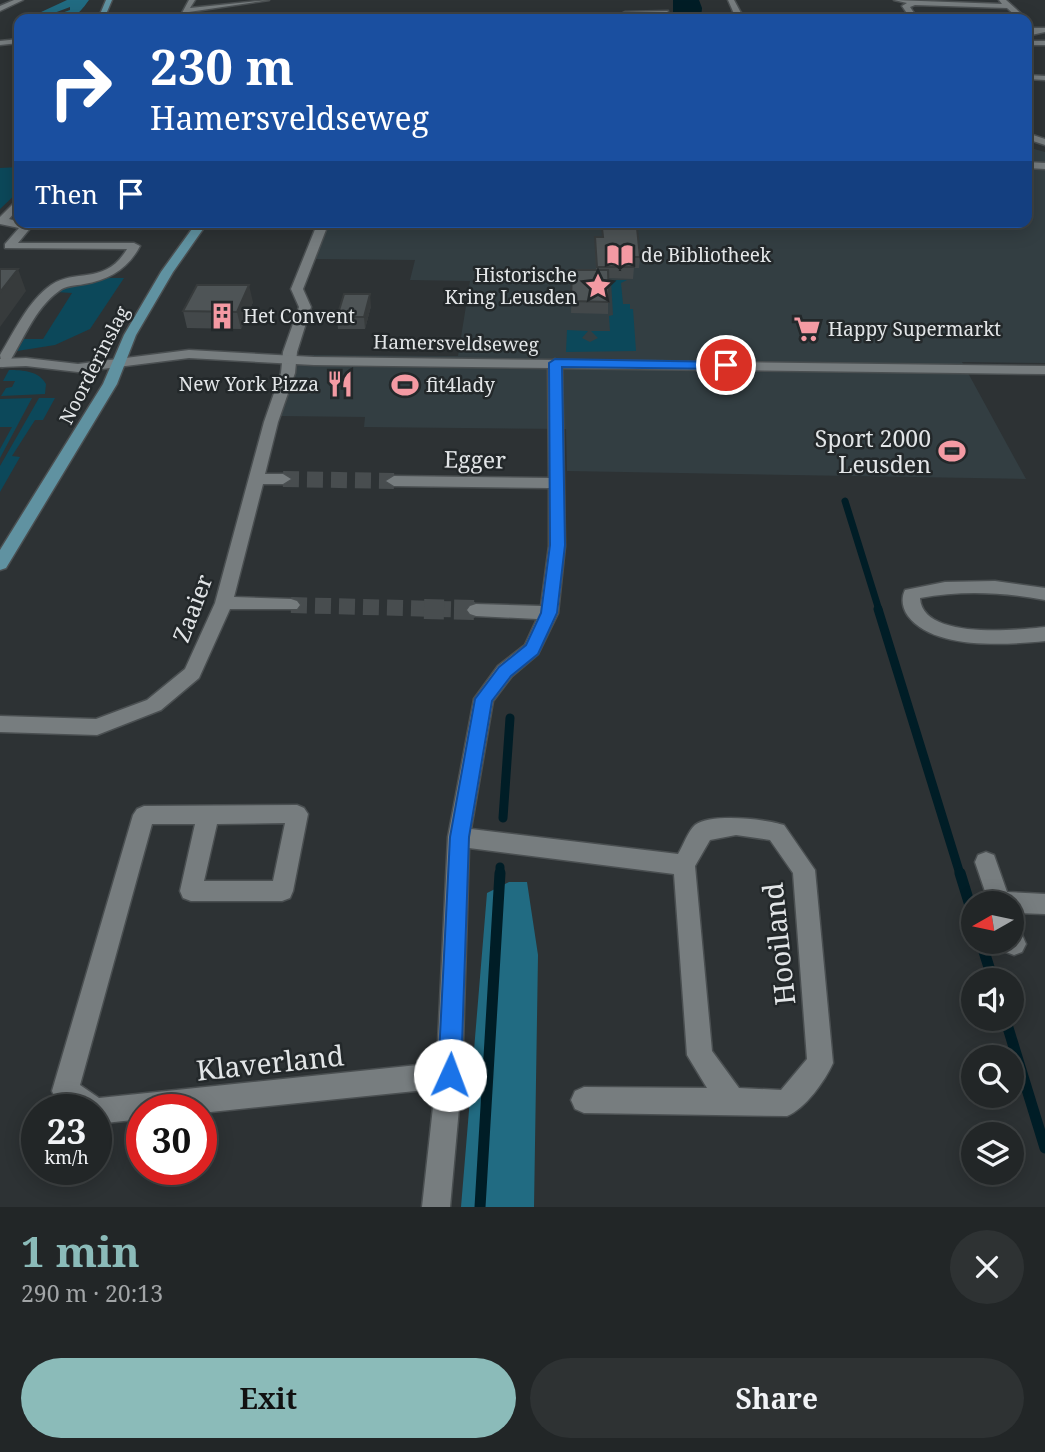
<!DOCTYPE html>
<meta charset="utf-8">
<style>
:root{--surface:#222627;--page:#2e3233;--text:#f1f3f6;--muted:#a2a5a7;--line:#3f4344;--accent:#8bbbb9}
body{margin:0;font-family:"Noto Serif",serif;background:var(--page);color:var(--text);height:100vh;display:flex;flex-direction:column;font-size:26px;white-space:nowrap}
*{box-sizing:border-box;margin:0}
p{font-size:23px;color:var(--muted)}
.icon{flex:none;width:38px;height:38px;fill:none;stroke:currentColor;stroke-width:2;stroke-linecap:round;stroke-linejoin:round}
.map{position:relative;height:1207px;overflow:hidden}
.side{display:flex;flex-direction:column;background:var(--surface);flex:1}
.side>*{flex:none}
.guide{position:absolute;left:14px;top:14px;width:1018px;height:214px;border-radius:14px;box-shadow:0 4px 18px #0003,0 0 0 2px var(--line);background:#1a4fa0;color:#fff;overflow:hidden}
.needle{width:46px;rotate:261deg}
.fabs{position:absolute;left:961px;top:891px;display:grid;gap:14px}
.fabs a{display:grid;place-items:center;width:63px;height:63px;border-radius:50%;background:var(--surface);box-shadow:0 4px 18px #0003,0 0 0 2px var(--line);font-size:35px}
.speed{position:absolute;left:21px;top:1094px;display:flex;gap:14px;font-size:35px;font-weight:700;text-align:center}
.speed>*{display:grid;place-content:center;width:91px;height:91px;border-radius:50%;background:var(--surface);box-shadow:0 4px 18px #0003,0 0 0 2px var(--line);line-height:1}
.speed small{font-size:18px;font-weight:400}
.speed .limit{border:10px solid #d22;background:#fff;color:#111}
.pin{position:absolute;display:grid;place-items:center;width:60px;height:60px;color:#fff;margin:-30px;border:4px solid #fff;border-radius:50%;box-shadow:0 2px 7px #0007}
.me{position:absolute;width:77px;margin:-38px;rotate:2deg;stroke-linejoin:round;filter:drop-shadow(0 0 5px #0008)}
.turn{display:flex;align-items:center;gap:24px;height:147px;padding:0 21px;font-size:32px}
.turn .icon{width:91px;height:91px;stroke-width:2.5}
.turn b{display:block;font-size:49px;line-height:60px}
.then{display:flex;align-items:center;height:66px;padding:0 21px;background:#0003;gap:14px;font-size:26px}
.round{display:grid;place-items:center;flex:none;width:74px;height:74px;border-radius:37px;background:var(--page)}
.headline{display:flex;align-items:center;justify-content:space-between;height:119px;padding:0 21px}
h1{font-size:42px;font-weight:700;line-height:52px;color:var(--accent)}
.action{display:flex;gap:14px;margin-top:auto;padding:14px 21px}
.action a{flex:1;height:80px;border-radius:42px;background:var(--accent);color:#111;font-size:28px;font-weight:700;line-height:80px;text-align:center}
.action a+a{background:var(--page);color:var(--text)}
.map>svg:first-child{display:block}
.built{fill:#333e42}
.green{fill:#0c485a}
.forest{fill:#216b82}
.water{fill:#001d26}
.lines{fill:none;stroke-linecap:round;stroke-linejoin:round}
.stream-far2{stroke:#001d26;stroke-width:7}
.stream-far1{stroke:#001d26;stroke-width:9}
.stream{stroke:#001d26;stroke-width:11}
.minor-tunnel-far1{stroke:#484d4f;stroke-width:16;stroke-dasharray:16 8;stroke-linecap:butt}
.minor-tunnel{stroke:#484d4f;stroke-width:20;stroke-dasharray:20 10;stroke-linecap:butt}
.minor-casing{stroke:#4a4f51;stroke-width:3}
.tertiary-casing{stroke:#4a4f51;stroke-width:3}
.secondary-casing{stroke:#4a4f51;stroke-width:3}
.minor{fill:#777d7f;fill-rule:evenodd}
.tertiary{fill:#777d7f;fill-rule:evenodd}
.secondary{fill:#6092a1;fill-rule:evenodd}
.wall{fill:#43484a}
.shaded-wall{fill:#373b3c}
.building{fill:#4e5456;stroke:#373b3c;stroke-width:2}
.route{fill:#1a73e8;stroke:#114b97;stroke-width:2}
.labels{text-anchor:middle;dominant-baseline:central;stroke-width:5;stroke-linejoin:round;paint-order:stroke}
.far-poi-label{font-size:19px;fill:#e2e5e7;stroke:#23282a;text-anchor:start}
.far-street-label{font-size:19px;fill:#e2e5e7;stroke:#23282a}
.poi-label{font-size:23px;fill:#e2e5e7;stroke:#23282a;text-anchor:end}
.street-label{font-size:23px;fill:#e2e5e7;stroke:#23282a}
.near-street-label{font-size:28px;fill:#e2e5e7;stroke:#23282a}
</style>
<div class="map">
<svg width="1045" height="1207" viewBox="0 0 1045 1207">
<rect width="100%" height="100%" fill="#2d3234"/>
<path class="built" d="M1027 147 1045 152V363L962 362 1026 479 567 471 566 429 364 427 365 417 279 416 299 355 458 356 470 281 410 280 415 260 313 259 329 222H1027Z"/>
<path class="green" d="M19 167V191L0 209V168Z
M106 278H124L90 329 55 345 17 351 24 339H43L72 293 56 292C72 283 90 286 106 278Z
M611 280H627L621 283 623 304H630V309H633L636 351 566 352 567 330 588 331 582 338 590 342 598 338 591 331H610L609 316 613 315Z
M9 370C23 370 39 371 46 384L45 394 1 396 6 388 12 387 15 381H3Z
M32 398 0 458V449L12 427H0V399Z
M39 398H55L43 420H35L12 456 20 457 0 492V466Z"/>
<path class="forest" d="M67 0H89C74 21 70 19 45 19L70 10V7L38 19H26Z
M509 882H527L538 955 534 1207H461L487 893Z"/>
<path class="water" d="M673 0H699L702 8 701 19H673Z"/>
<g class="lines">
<path class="stream-far2" d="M845 501 879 610"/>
<path class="stream-far1" d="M878 609 960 874
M503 818 510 718
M500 874V867"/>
<path class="stream" d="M960 873 973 915
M981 942 993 980
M1005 1018 1045 1148
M480 1207 500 873"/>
<path class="minor-tunnel-far1" d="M283 479 394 481
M291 605 476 610"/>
<path class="minor-tunnel" d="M424 609 476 610"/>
<g class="minor-casing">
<path id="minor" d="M14 0H23L0 11V6Z
M189 0H195L190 8 269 0 182 13Z
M728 0H734L741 13 760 19 735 16Z
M894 0 1002 4 999 0H1006L1027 19H1019L1007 8 915 5 910 7 918 19H911L902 6 907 3Z
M668 11 665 15 621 14 625 12Z
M341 14H527L531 16 527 18 327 19Z
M1032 28H1045V32L1027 36V31Z
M1027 41H1045V45H1027Z
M1027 75 1045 76V80L1027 79Z
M1027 162 1045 163V169L1027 168Z
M19 198V207L9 219 32 226 18 243H134L140 246C128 269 109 280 84 284 75 286 66 285 59 291 34 309 23 341 7 366L2 367 0 355C14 332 28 301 51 285 76 268 105 286 127 249L5 248V244L19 228 0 224V217Z
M318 222H329L303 289 311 307 297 352 295 373 278 422 265 474H283L291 479 283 484H263L234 597 291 599 297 601 300 605 297 609H230L199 678 161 710 97 735 0 732V716L96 719 147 700 185 669 215 603 264 422 281 373 283 352 299 307 291 289Z
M555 359 562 363 565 546 558 613 538 654 512 676 493 701 471 829 678 854C683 846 688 831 695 825 711 813 766 819 784 825L815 870 833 1063C825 1081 805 1109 787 1116L584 1113 575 1109 571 1100 575 1091 584 1087 707 1088 687 1055 674 874 469 848 462 1075 450 1207H422L435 1089 201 1113V1110H142V1119L96 1124V1110C77 1110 60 1111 52 1091L133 815 137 809 144 806 297 805 304 808 308 814 293 891 290 898 282 901H191L183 898 180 891 195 824H152L80 1085 99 1098 437 1063 448 837 474 699 498 666 525 645 537 619 476 616 470 614 467 610 470 606 476 604 541 606 549 546V488L394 486 386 481 394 476 549 478 548 363ZM285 823 273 881H204L217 824ZM736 835 770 840 793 873 807 1059 781 1090 739 1088 712 1051 695 866 710 840Z
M995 581 1045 588V600C1003 592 962 590 920 598 922 640 1017 630 1045 627V641C1007 645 933 650 908 616 902 608 901 598 905 590L945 582Z
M986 852 994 855 1007 892 1045 894V914L1012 913V903H989L975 862 978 855Z
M1012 927 1020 930 1026 944 1022 952 1014 955 1006 952 1001 942H1012Z"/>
</g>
<g class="tertiary-casing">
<path id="tertiary" d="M19 39V43L0 45V41Z
M1027 133 1045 139V145L1027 139Z
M189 350 314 357 1045 366V374L314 365 189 358 78 372 26 366 0 367V359L26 358 78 364Z"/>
</g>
<g class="secondary-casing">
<path id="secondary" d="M106 0H112L104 19H98Z
M197 222H208L173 272 136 335 117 384 6 568 0 570V550L103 384 124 335 161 272Z"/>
</g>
<use href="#minor" class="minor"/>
<use href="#tertiary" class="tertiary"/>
<use href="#secondary" class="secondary"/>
</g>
<path class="wall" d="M602 228 640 257 639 268H634L633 279 608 278V314L571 313 572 270H596L595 237H602Z
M253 302 241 329 187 328 183 311Z
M371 306 365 329H338L337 317Z"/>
<path class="shaded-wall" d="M18 269 26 291 0 327V292Z
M249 285 253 302 241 329 237 312Z
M370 294 371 306 365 329 364 317Z"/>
<path class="building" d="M602 228H637L640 257H633L634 267H597L595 237H603Z
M0 269H18L0 292Z
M572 270H608L609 302 571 301Z
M197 285H249L237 312 183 311Z
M344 294H370L364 317H337Z"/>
<path class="route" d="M555 359 726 362 732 365 726 369 562 367 565 545 557 613 538 654 511 676 492 701 469 837 461 1075 458 1083 450 1087 441 1083 438 1075 450 837 475 699 499 667 526 645 541 613 550 545 549 363Z"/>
<defs>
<g id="library-bare" transform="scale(2.1)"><path d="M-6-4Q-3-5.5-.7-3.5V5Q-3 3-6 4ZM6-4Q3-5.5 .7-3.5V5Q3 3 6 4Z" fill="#f49aa3" stroke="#23282a" stroke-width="2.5" paint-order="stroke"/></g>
<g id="sight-bare" transform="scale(2.1)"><path d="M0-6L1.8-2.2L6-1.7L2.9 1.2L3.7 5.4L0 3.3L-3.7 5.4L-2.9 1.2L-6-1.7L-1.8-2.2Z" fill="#f49aa3" stroke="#23282a" stroke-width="2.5" paint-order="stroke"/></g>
<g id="building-bare" transform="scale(2.1)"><path d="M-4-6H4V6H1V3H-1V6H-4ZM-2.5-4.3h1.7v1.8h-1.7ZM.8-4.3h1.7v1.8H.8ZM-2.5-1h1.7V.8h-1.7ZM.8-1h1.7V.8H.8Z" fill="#f49aa3" stroke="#23282a" stroke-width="2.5" paint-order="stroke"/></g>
<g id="supermarket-bare" transform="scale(2.1)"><path d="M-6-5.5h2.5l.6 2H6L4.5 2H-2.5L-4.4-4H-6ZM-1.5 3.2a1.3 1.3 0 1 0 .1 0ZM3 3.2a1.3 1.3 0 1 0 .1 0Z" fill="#f49aa3" stroke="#23282a" stroke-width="2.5" paint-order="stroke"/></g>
<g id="restaurant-bare" transform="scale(2.1)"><path d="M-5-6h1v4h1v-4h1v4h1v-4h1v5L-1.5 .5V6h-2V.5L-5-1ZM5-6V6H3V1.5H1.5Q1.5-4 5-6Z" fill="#f49aa3" stroke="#23282a" stroke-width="2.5" paint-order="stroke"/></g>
<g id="stadium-bare" transform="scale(2.1)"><path d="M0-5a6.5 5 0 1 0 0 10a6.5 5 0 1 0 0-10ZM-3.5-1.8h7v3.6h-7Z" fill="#f49aa3" stroke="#23282a" stroke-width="2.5" paint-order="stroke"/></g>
</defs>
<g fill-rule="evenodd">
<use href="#library-bare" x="620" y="255"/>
<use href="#sight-bare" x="598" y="286"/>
<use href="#building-bare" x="222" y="316"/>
<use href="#supermarket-bare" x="807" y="329"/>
<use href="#restaurant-bare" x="340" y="384"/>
<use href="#stadium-bare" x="405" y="385"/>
<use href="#stadium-bare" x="952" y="451"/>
</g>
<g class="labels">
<g class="far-poi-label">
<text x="641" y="255">de Bibliotheek</text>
<text x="577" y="275" text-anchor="end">Historische<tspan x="577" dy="22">Kring Leusden</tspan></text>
<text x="243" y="316">Het Convent</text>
<text x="828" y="329">Happy Supermarkt</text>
<text x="319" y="384" text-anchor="end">New York Pizza</text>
<text x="426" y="385">fit4lady</text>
</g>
<g class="far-street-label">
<text transform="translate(456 343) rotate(1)">Hamersveldseweg</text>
<text transform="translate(94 365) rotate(-63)">Noorderinslag</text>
</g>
<g class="poi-label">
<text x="931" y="438">Sport 2000<tspan x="931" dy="26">Leusden</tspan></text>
</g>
<g class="street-label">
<text transform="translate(475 459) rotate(1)">Egger</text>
<text transform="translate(192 608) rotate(-69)">Zaaier</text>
</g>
<g class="near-street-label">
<text transform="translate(778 944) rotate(-96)">Hooiland</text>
<text transform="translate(270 1062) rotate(-6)">Klaverland</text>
</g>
</g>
</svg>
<div class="fabs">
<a><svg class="needle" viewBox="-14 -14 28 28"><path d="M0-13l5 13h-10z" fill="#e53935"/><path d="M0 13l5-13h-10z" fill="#a2a5a7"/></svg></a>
<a><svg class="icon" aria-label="sound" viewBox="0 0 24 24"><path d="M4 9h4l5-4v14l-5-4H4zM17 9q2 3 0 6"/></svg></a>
<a><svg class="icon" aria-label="search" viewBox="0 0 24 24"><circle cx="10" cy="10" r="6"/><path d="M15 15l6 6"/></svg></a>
<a><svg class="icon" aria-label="layers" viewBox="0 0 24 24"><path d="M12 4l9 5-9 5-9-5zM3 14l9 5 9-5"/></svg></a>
</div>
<div class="speed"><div>23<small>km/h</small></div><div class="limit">30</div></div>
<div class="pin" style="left:726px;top:365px;background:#d93025"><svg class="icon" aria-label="arrive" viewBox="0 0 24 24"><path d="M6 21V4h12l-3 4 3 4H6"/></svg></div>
<svg class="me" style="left:450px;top:1075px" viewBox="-20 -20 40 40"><circle r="19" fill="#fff"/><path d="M0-13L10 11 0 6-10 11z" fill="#1a73e8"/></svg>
<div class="guide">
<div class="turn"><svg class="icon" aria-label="right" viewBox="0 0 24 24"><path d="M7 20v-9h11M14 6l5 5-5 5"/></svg><div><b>230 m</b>Hamersveldseweg</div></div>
<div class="then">Then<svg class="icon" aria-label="arrive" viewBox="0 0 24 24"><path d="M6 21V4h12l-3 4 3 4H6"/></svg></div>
</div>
</div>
<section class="side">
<div class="headline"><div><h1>1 min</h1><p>290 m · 20:13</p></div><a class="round"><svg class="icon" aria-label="close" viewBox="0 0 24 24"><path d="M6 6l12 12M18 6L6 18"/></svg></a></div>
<div class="action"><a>Exit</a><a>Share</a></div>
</section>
